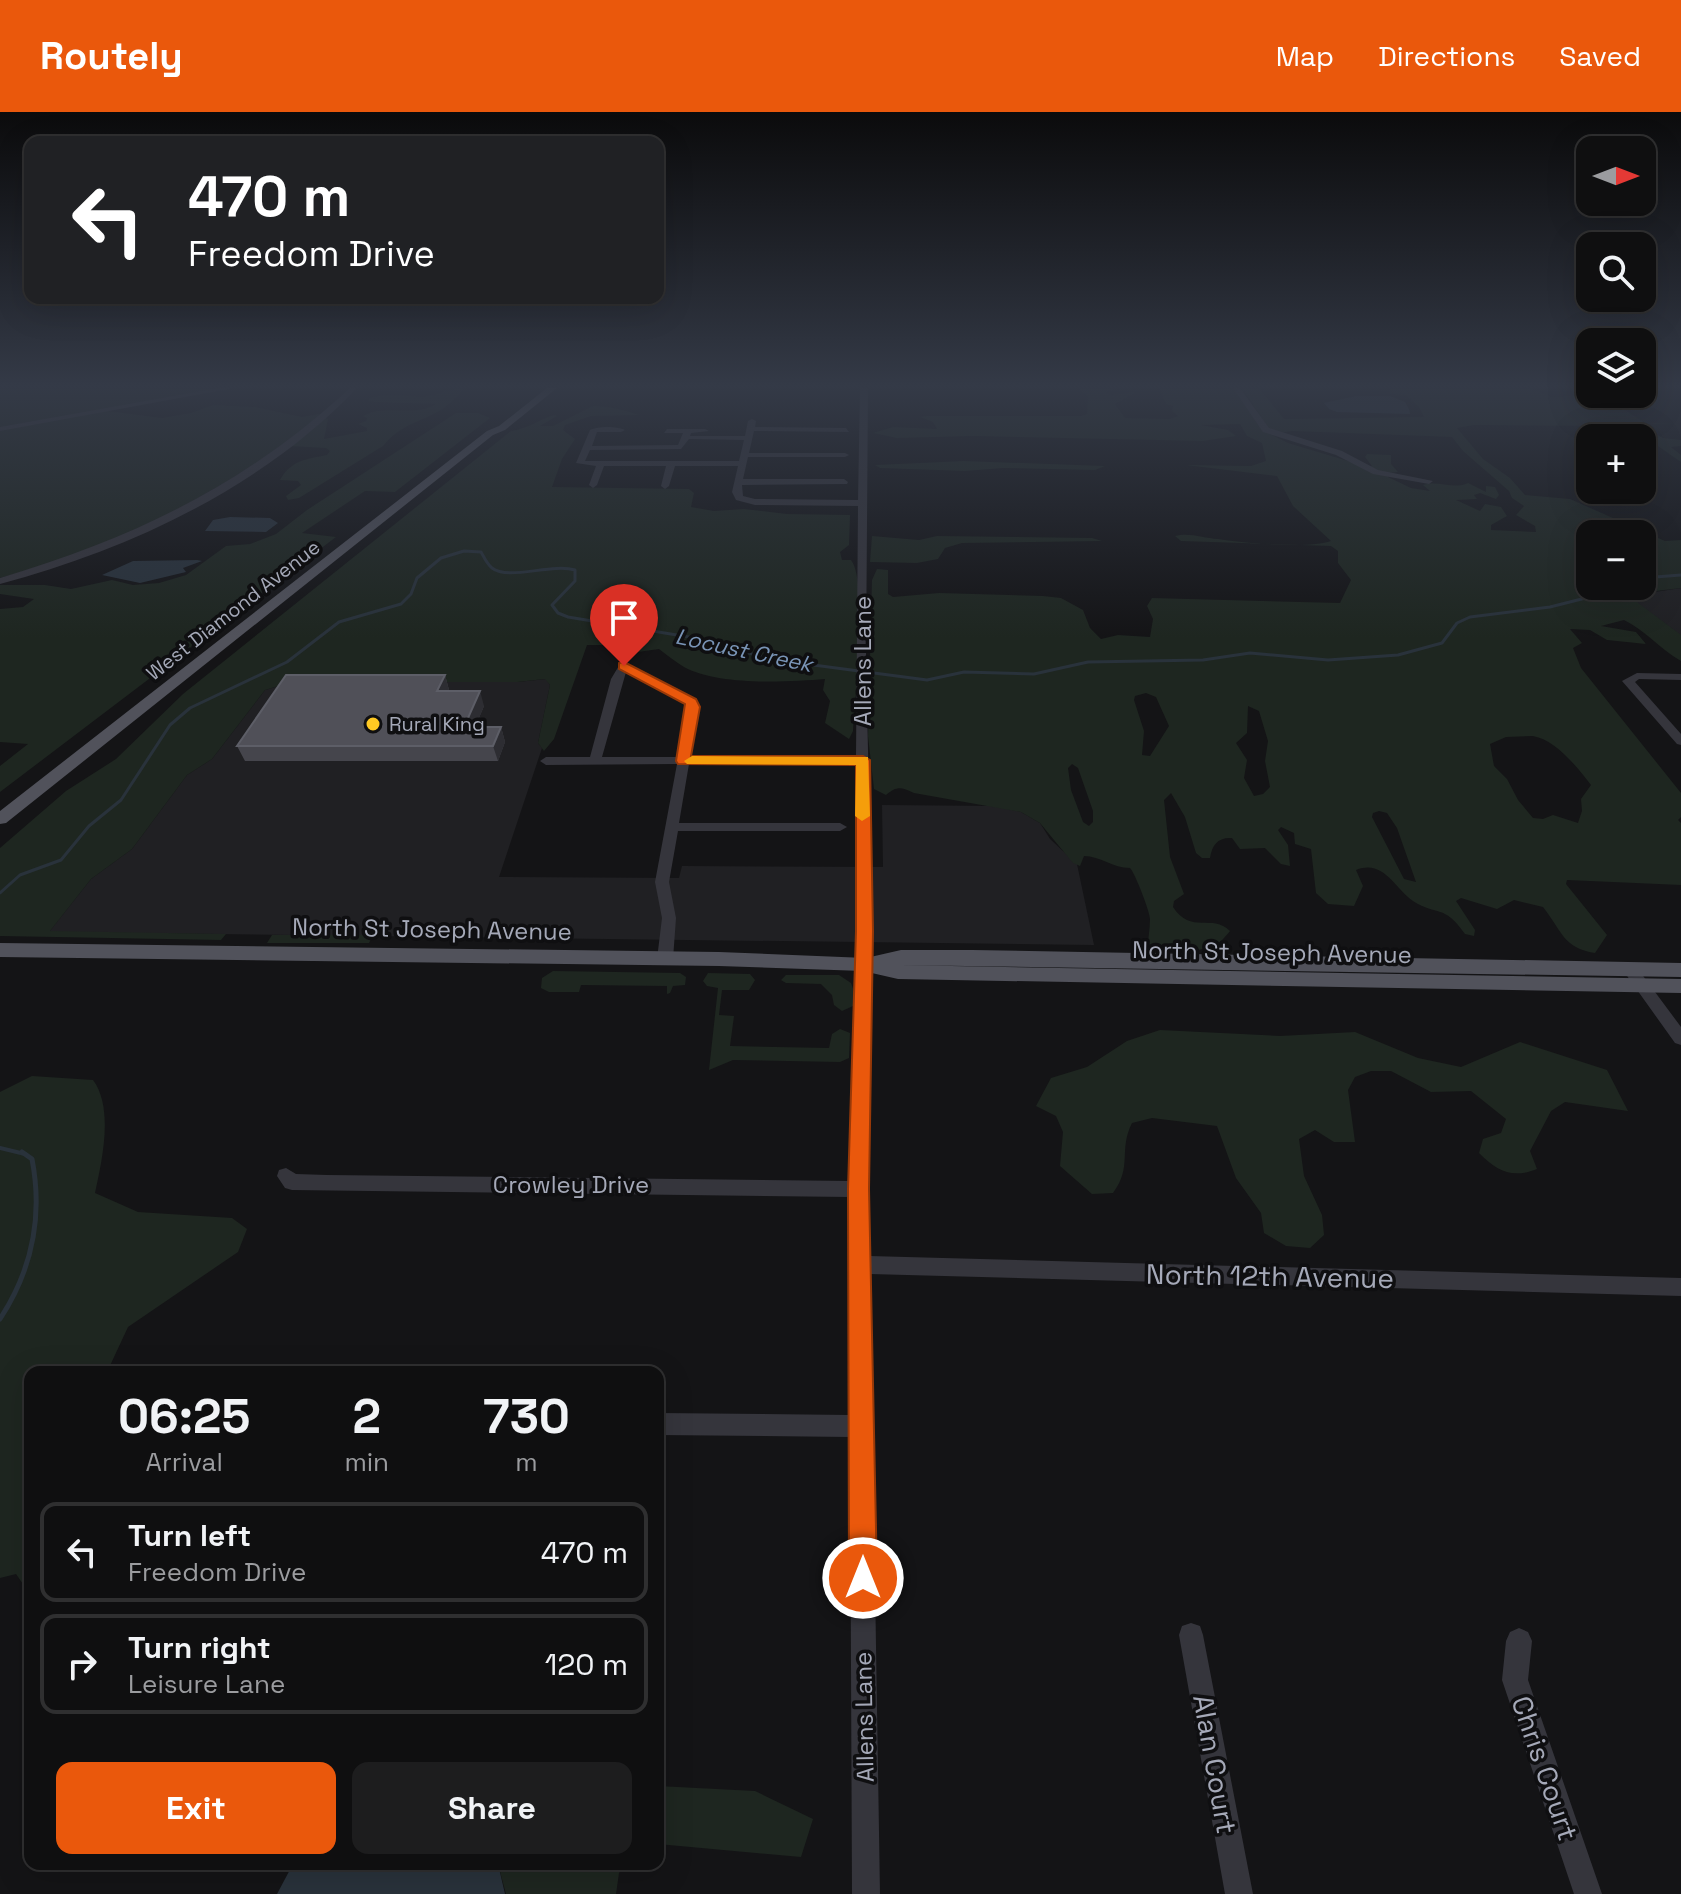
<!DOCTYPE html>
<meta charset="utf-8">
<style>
:root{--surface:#0f0f10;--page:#1d1d1e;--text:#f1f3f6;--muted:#9b9c9f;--line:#2f2f30;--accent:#ea580c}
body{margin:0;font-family:"Space Grotesk",sans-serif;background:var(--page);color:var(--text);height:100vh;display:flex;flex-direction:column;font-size:30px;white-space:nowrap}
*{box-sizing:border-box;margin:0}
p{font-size:26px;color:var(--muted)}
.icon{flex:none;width:44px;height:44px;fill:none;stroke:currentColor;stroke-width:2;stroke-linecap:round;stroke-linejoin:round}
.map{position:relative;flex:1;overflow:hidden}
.details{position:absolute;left:24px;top:1254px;width:640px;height:504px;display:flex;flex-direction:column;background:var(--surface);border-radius:16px;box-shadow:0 8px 32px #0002,0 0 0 2px var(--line)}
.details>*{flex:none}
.banner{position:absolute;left:24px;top:24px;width:640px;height:168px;border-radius:16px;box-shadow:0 8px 32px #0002,0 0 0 2px var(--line);background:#202124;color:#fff;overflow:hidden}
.needle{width:52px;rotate:90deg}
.fabs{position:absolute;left:1576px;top:24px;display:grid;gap:16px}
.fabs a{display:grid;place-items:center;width:80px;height:80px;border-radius:16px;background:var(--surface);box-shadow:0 8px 32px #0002,0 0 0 2px var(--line);font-size:40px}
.pin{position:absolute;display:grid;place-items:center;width:68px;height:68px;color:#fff;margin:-82px -34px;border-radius:50% 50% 50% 0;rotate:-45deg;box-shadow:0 0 8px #0007}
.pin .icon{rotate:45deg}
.me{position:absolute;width:88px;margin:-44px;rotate:0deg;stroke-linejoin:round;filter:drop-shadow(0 0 6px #0008)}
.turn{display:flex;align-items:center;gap:28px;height:168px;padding:0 32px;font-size:36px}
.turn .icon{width:104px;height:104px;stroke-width:2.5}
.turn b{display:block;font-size:56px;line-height:68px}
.eta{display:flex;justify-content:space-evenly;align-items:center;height:136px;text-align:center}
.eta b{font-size:48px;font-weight:700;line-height:56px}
.cta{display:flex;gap:16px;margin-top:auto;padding:16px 32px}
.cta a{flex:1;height:92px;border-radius:16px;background:var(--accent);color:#fff;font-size:32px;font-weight:700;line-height:92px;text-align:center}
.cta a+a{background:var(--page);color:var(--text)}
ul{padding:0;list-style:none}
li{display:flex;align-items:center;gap:24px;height:100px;margin:0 16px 12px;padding:0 16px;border:4px solid var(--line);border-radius:16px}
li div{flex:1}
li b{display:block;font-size:30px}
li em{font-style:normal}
header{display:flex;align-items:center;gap:48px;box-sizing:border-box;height:112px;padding:0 40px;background:var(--accent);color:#fff}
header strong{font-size:38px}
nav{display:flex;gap:44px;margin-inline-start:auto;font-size:28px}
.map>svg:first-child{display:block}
.built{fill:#202023}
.green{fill:#1e2620;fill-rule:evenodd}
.water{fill:#29323b}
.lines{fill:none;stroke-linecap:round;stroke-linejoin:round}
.stream-far2{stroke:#29323b;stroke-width:3}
.stream-far1{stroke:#29323b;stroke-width:4}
.stream{stroke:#29323b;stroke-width:5}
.minor{fill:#35353c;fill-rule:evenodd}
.major{fill:#51525b;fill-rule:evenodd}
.wall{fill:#45454c}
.shaded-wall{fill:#2d2d32}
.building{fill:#505058;stroke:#5d5e67;stroke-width:2}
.route{fill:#ea580c;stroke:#983908;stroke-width:2}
.slow{fill:#f59e0b}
.poi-dot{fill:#ffc923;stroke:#0f0f11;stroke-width:3}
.labels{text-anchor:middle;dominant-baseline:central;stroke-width:7;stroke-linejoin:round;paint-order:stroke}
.far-street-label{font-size:20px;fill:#a5a9b8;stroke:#0f0f11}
.far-poi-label{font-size:20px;fill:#a5a9b8;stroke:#0f0f11;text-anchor:start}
.far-water-label{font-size:22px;font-style:italic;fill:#7994b6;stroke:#0f0f11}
.street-label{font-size:24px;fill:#a5a9b8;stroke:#0f0f11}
.near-street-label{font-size:28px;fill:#a5a9b8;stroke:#0f0f11}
</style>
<header>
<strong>Routely</strong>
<nav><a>Map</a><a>Directions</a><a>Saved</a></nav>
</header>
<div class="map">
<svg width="1681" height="1782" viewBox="0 0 1681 1782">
<rect width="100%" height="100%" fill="#141416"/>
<path class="built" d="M1681 476V533L1630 488 1642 482Z
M546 567 550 573 538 631 542 636 499 765 679 766 682 754 883 755 882 693 995 694 1021 700 1040 711 1050 727 1077 752 1094 833 49 820 91 767 132 737 187 663 212 647 265 578 292 570H517Z"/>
<path class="green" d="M0 276H221L108 299 162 306 191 301 213 293 255 295 302 305 319 302 328 307 324 327 367 319V316L358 312 366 309 367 306 363 304C385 291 414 306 436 292L375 290 368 289 370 286C395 278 413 288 433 283 445 280 451 276 464 276 438 312 408 303 383 334L299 386 288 388 286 384 301 373 298 369 280 368C291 348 307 347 327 343L330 339 326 336 289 334 163 406 74 445 0 466Z
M1078 276H1118L1106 280 1111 283 1133 280 1135 281 1115 292 1125 306 1170 307 1178 304 1172 299 1173 294 1166 292 1159 276H1233L1254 305 1267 314 1242 276H1259L1284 307 1424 305 1419 295 1406 283 1390 282 1389 276H1530L1552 285 1581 283 1574 276H1586L1590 282H1600L1645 311H1681L1638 312 1663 326 1681 328V334L1671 335 1681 343V350L1652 330 1621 323 1619 317 1604 314 1474 313 1457 316 1483 347 1510 366 1525 383 1570 387 1665 429 1681 428V476L1656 479 1633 487 1681 523V549C1660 537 1645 518 1624 508L1601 514 1636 520 1646 532 1607 528 1590 518 1570 517 1582 531 1573 536 1581 556 1681 681V705L1678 708 1681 711V773L1567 768 1566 772 1607 823 1595 841C1563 836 1562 819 1543 795L1514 788 1497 797 1461 786 1456 789 1475 818 1474 824 1465 822C1443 791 1438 805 1413 789 1394 776 1384 747 1356 758L1363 774 1354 794 1328 792 1316 781 1311 737 1295 732 1294 721 1281 715 1278 718 1288 733 1290 754 1281 752 1265 736 1240 737 1232 726C1218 725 1212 733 1210 746H1202L1196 741 1185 705 1171 681 1164 688 1170 745 1184 782 1174 789 1173 795C1191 823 1212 801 1230 819 1226 824 1220 831 1215 833 1198 841 1164 842 1148 835 1148 826 1150 816 1150 807 1150 800 1135 761 1130 756 1113 756 1100 744 1084 744L1080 754 1073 751 1040 711 1021 700 914 681C901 675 897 674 886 683L874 677 868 624 872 468 877 457 888 458V482L893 485 939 481 1043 484 1061 486 1083 498 1090 516 1101 527 1118 523 1150 525 1153 507 1147 494 1152 486 1340 491 1351 468 1338 451V439L1331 434 1181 429 1175 424C1189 420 1204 426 1218 427 1244 431 1309 437 1331 429L1293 394 1277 364 1186 353 1251 354 1266 349 1262 331 1247 324 1240 312 1201 313 1228 318 1236 324 1203 329 973 324 897 326 873 321 893 315 937 317 933 310 920 305 926 304H1081L1087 302 1088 285ZM1293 319 1452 325 1463 339 1509 379 1512 386 1524 394 1516 403 1535 414 1536 420 1491 418V413L1507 404 1501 395 1485 392 1480 399 1456 388 1477 387 1474 383 1480 381 1496 387 1499 383 1495 375 1486 374V380L1468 371C1454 378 1438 368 1423 373L1430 379 1411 376 1388 365 1389 361 1398 360 1391 352V343L1367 342 1365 345 1372 354 1368 355 1288 331 1270 322ZM1590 422H1642V474H1590ZM1146 581 1156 585 1169 614 1150 644 1142 643 1144 619 1134 588 1135 584ZM1248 594 1259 599 1268 629 1265 649 1270 675 1263 682 1254 684 1244 666 1247 648 1236 631 1247 621ZM1533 624C1556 628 1578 656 1591 673L1581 687 1582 699 1578 711 1553 703 1543 707 1533 706 1518 688 1507 667 1494 654 1490 632 1506 625ZM1072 652 1078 656 1093 699V710L1089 714 1083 710 1071 678 1068 656ZM1379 699 1387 701 1397 716 1416 770 1404 767 1372 705 1373 701Z
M593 294C610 294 624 298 639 303L591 304 565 313 563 318 575 327 562 347 552 375 689 377 694 381 691 395 714 399 744 397 787 402 850 403 849 433 840 440 842 448H851C868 469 855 587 853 619L849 627 825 611 830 589 823 578 825 567C787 570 719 574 684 555 676 550 667 543 659 537L631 541 629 538 641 531 640 527 618 533H587L554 627 544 639 538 631 550 573 545 567 517 570H292L265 578 212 647 187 663 132 737 91 767 50 819 226 822 221 828 0 824V736L66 679 116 647 183 582 511 319C527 317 538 308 554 303L557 304 540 314H553Z
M456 301H478L490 306 395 380 365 379 302 421 336 425 0 680V654L28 632 0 630V497L23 495 34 487 0 482V473H45L71 477 112 468 133 473 159 471 186 463 226 434 250 432 276 422 307 398Z
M964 349 1105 354 1095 358 1003 356 965 359 880 356 875 353Z
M872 424 919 428 937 424 1092 426 1102 429 962 431 945 436 938 447 917 451 870 450Z
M272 823H373L369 831H267Z
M553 859 680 861 686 865 685 873 673 874 670 881 667 882V874L581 873 579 880H549L541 876 542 866Z
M708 861 750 862 755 868 749 878H722L719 903 734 904 730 934 829 936 832 922 840 917 850 921 849 946 840 950 733 948 709 958 718 876 707 874 703 869Z
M786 863H839L851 871 856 885 853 894 842 899 834 893 832 883 821 872 786 871 781 868Z
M1160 918 1280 924 1355 920 1418 946 1461 955 1520 930 1607 958 1628 999 1565 990 1551 999 1530 1039 1537 1057C1512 1067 1497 1059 1479 1041L1483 1027 1501 1021 1506 1007 1471 979 1431 980 1391 959H1371L1355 965 1348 978 1355 1030H1334L1315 1018 1299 1027 1304 1064 1322 1103 1324 1123 1310 1136 1286 1134 1264 1121 1261 1101 1236 1066 1217 1014 1152 1006 1132 1011C1118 1039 1133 1054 1113 1081L1092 1082 1060 1054 1063 1020 1056 1004 1036 994 1051 966 1087 955 1127 929Z
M32 964 93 968C114 996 102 1049 95 1081L138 1100 232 1106 247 1117 238 1140 128 1215 107 1260H30V1482L16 1462 0 1466V980Z
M658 1674 755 1679 813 1707 801 1745 658 1732Z
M498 1752H626L619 1761 616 1782H506Z"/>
<path class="water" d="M1356 284H1390L1405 290 1409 297 1410 302 1337 300 1329 297 1324 291Z
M230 405 270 406 278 411 266 420 205 419 213 408Z
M133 449 197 448 202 449 183 456 186 460 140 471 102 463Z
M293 1752H498L505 1782H277Z"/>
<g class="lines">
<path class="stream-far2" d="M1642 466 1681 463
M0 781 20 763 61 748 89 714 121 688 170 613 190 596 287 550 339 510 401 492 411 482 417 466 441 446 464 439 481 440C484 445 487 452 492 456 509 469 551 451 575 458V469L552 493 558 501 568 505 707 528 768 547 927 568 964 560 1034 562 1088 550 1203 548 1250 541 1328 548 1398 543 1442 531 1457 511 1470 505 1550 495 1633 474"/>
<path class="stream-far1" d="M0 1036 25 1042"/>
<path class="stream" d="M0 1207C32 1158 43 1104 32 1047L22 1040"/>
<path class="minor" d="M218 276H234L0 319V315Z
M350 276H357C263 375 131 437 0 472V466C136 425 245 373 350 276Z
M860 276H868L866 548 872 819 869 1144 1681 1166V1184L870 1162 880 1782H852L850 1325 658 1323V1301L850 1303V1085L292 1078 285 1076 277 1064 279 1058 286 1056 296 1062 327 1063 850 1069 858 819 856 652H689L679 711H840L847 715 840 719H678L669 770 676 806 673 847 665 852 657 847 662 806 655 770 677 652 546 653 540 649 546 645H590L611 567 620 552 624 551 695 588 699 595 690 645 856 644 858 394 755 393 736 388 732 380 738 354H675L669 374 665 377 661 374 666 354H604L597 373 593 376 589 373 596 354 576 351 590 318C598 314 617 314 625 318L621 320H597L592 334 678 333 683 321H664L667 317H705L709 319 691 321 690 324H745L748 309 752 307 756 309 755 315 846 316 849 320 754 319 749 341H845L849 343 845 345H748L743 367H844L848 370 847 372 742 373 743 384 755 387 858 388ZM689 327 744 328 739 349H585L590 338 681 337ZM626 560 686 592 678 645H602Z
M1233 276H1240L1269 316 1342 339 1378 358 1433 369 1429 372 1373 362 1336 343 1263 320Z
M1637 561 1681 562V568L1639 567 1635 570 1681 622V633L1677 632 1622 569Z
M1630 851 1635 853 1681 915V933L1675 931 1625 861 1622 857Z
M1191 1511 1200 1514 1203 1523 1253 1782H1225L1179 1523 1182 1514Z
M1519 1516 1528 1520 1532 1529 1528 1568 1602 1782H1574L1502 1568 1506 1529 1510 1520Z"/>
<path class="major" d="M547 276H557L505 318 493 323 6 711 0 712V699L487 319 499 314Z
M0 831 719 840 866 846 901 838H972L1681 851V865L897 853 1681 867V881L898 867 863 859 719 854 0 845Z"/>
</g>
<path class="wall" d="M445 563 449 578V579L484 594 475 615H501L505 630 498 649H245L237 634Z"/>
<path class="shaded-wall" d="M445 563 449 578 442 594 437 579Z
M480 579 484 594 469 630 464 615Z
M501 615 505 630 498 649 493 634Z"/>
<path class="building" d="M286 563H445L437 579H480L464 615H501L493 634H237Z"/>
<linearGradient id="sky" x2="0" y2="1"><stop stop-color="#0b0b0c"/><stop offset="0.52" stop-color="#343a47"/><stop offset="1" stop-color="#343a47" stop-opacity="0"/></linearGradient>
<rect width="1681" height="526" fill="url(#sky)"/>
<path class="route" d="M624 550 696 587 700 595 691 644H863L870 648 873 819 869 1077 877 1466 873 1476 863 1480 853 1476 849 1466 848 1077 856 819V653L678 652 676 649 685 592 619 557V551Z"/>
<path class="slow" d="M692 644 868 645 870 704 862 709 855 704 856 653 687 652 684 649Z"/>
<circle class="poi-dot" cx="373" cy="612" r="8"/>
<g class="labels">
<g class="far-street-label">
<text transform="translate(233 498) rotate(-38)">West Diamond Avenue</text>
</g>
<g class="far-poi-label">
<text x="389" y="612">Rural King</text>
</g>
<g class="far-water-label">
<text transform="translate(744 538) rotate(12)">Locust Creek</text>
</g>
<g class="street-label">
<text transform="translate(862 549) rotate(-90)">Allens Lane</text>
<text transform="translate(432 817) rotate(1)">North St Joseph Avenue</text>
<text transform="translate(1272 840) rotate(1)">North St Joseph Avenue</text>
<text x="571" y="1072">Crowley Drive</text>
<text transform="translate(864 1605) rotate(-91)">Allens Lane</text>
</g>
<g class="near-street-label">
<text transform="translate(1270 1164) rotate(1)">North 12th Avenue</text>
<text transform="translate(1215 1652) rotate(80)">Alan Court</text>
<text transform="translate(1545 1656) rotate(71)">Chris Court</text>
</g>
</g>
</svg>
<div class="fabs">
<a><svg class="needle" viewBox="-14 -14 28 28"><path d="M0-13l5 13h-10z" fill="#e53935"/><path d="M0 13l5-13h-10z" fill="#9b9c9f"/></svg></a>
<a><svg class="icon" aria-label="search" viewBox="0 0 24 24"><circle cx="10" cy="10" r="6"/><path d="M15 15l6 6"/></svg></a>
<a><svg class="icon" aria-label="layers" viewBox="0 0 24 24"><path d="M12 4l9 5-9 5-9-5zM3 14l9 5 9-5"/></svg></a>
<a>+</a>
<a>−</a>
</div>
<div class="pin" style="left:624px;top:554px;background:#d93025"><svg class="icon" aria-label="arrive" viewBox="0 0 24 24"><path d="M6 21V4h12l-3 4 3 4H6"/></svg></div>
<svg class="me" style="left:863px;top:1466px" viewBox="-20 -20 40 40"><circle r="17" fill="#ea580c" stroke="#fff" stroke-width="3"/><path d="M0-11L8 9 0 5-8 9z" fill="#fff"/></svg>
<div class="banner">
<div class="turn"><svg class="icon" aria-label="left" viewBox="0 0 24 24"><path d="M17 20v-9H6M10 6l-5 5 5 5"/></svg><div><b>470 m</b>Freedom Drive</div></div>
</div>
<section class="details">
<div class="eta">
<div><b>06:25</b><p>Arrival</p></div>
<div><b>2</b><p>min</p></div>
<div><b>730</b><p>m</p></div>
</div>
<ul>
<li><svg class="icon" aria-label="left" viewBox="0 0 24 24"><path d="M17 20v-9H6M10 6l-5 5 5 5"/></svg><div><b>Turn left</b><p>Freedom Drive</p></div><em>470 m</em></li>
<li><svg class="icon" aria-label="right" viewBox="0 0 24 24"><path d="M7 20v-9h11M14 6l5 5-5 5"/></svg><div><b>Turn right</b><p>Leisure Lane</p></div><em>120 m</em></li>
</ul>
<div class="cta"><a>Exit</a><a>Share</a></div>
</section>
</div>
